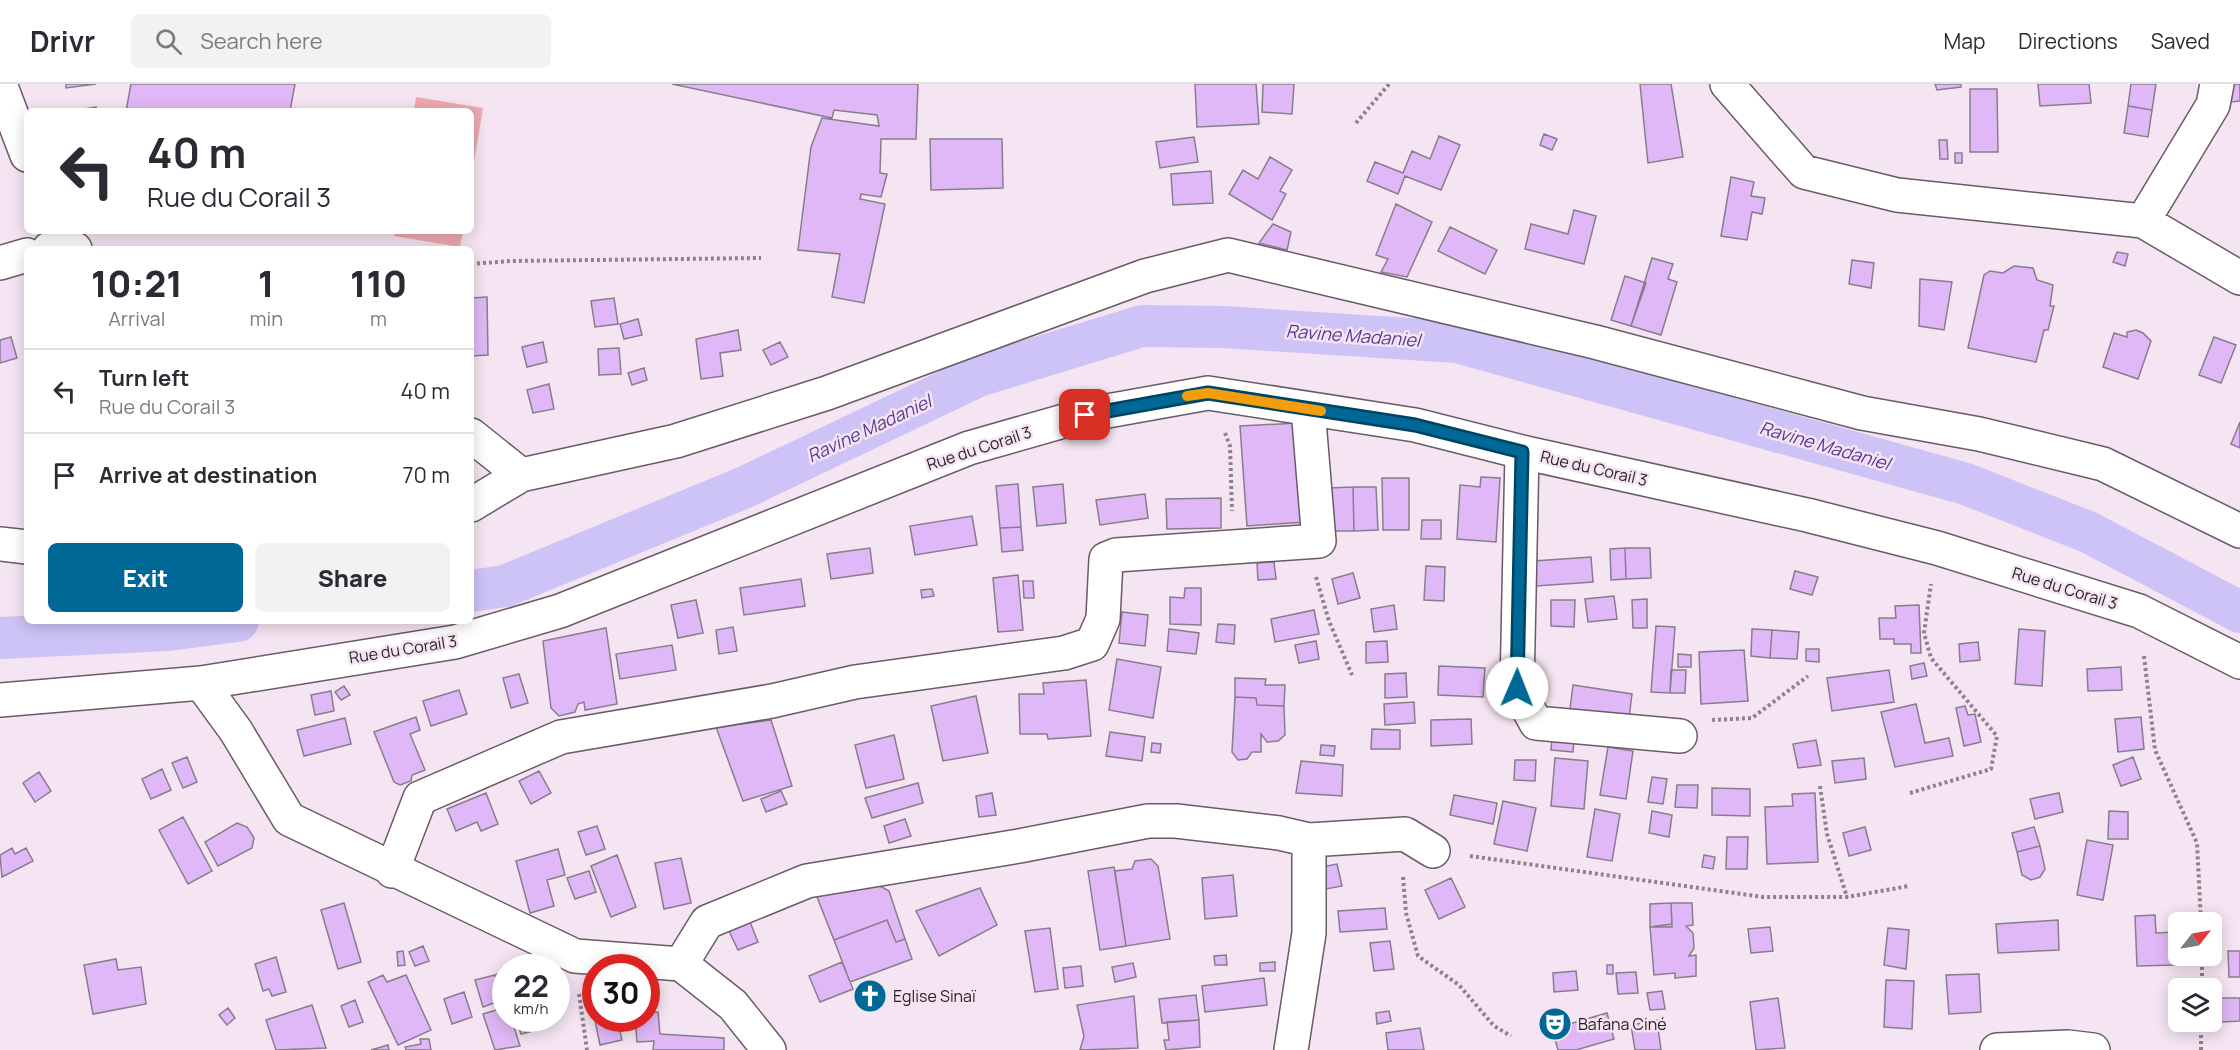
<!DOCTYPE html>
<meta charset="utf-8">
<style>
:root{--surface:#fff;--page:#f2f2f3;--text:#2b2b33;--muted:#7c7c81;--line:#e1e1e2;--accent:#006896}
body{margin:0;font-family:Manrope,sans-serif;background:var(--page);color:var(--text);height:100vh;display:flex;flex-direction:column;font-size:22px;white-space:nowrap}
*{box-sizing:border-box;margin:0}
p{font-size:20px;color:var(--muted)}
.icon{flex:none;width:33px;height:33px;fill:none;stroke:currentColor;stroke-width:2;stroke-linecap:round;stroke-linejoin:round}
.map{position:relative;flex:1;overflow:hidden}
.sheet{position:absolute;left:24px;top:162px;width:450px;height:378px;display:flex;flex-direction:column;background:var(--surface);border-radius:9px;box-shadow:0 3px 15px #0003}
.sheet>*{flex:none}
.guide{position:absolute;left:24px;top:24px;width:450px;height:126px;border-radius:9px;box-shadow:0 3px 15px #0003;background:#fff;color:var(--text);overflow:hidden}
.needle{width:39px;rotate:59deg}
.controls{position:absolute;left:2168px;top:828px;display:grid;gap:12px}
.controls a{display:grid;place-items:center;width:54px;height:54px;border-radius:9px;background:var(--surface);box-shadow:0 3px 15px #0003;font-size:30px}
.speed{position:absolute;left:492px;top:870px;display:flex;gap:12px;font-size:30px;font-weight:700;text-align:center}
.speed>*{display:grid;place-content:center;width:78px;height:78px;border-radius:50%;background:var(--surface);box-shadow:0 3px 15px #0003;line-height:1}
.speed small{font-size:15px;font-weight:400}
.speed .limit{border:9px solid #d22;background:#fff;color:#111}
.pin{position:absolute;display:grid;place-items:center;width:51px;height:51px;color:#fff;margin:-26px;border-radius:12px;box-shadow:0 3px 9px #0006}
.me{position:absolute;width:66px;margin:-33px;rotate:1deg;stroke-linejoin:round;filter:drop-shadow(0 0 4px #0008)}
.turn{display:flex;align-items:center;gap:21px;height:126px;padding:0 24px;font-size:27px}
.turn .icon{width:78px;height:78px;stroke-width:2.5}
.turn b{display:block;font-size:42px;line-height:51px}
.eta{display:flex;justify-content:space-evenly;align-items:center;height:102px;text-align:center}
.eta b{font-size:36px;font-weight:800;line-height:42px}
.cta{display:flex;gap:12px;margin-top:auto;padding:12px 24px}
.cta a{flex:1;height:69px;border-radius:9px;background:var(--accent);color:#fff;font-size:24px;font-weight:800;line-height:69px;text-align:center}
.cta a+a{background:var(--page);color:var(--text)}
ul{padding:0;list-style:none}
li{display:flex;align-items:center;gap:18px;height:84px;padding:0 24px;border-top:2px solid var(--line)}
li div{flex:1}
li b{display:block;font-size:22px}
li em{font-style:normal}
header{display:flex;align-items:center;gap:36px;box-sizing:border-box;height:84px;padding:0 30px;background:var(--surface);border-bottom:2px solid var(--line)}
header strong{font-size:28px}
nav{display:flex;gap:33px;margin-inline-start:auto;font-size:21px}
.search{width:420px;height:54px;background:var(--page);display:flex;align-items:center;gap:15px;box-sizing:border-box;padding:0 21px;border-radius:9px;color:var(--muted);font-size:22px}
.map>svg:first-child{display:block}
.green{fill:#f0a9b1}
.lines{fill:none;stroke-linecap:round;stroke-linejoin:round}
.canal{stroke:#cec3f7;stroke-width:42}
.building{fill:#e1b8f7;stroke:#877d8c;stroke-width:1.5}
.street-casing{stroke:#6a5b66;stroke-width:36}
.path{stroke:#8d828b;stroke-width:4;stroke-dasharray:3 3;stroke-linecap:butt}
.street{stroke:#fff;stroke-width:33}
.route-casing{stroke:#004462;stroke-width:15}
.route{stroke:#006896;stroke-width:10}
.slow{stroke:#f59e0b;stroke-width:10}
.labels{text-anchor:middle;dominant-baseline:central;stroke-width:5;stroke-linejoin:round;paint-order:stroke}
.street-label{font-size:16px;fill:#251f24;stroke:#f5e4f1}
.poi-label{font-size:16px;fill:#251f24;stroke:#f5e4f1;text-anchor:start}
.water-label{font-size:18px;font-style:italic;fill:#593898;stroke:#f5e4f1}
</style>
<header>
<strong>Drivr</strong>
<div class="search"><svg class="icon" aria-label="search" viewBox="0 0 24 24"><circle cx="10" cy="10" r="6"/><path d="M15 15l6 6"/></svg>Search here</div>
<nav><a>Map</a><a>Directions</a><a>Saved</a></nav>
</header>
<div class="map">
<svg width="2240" height="966" viewBox="0 0 2240 966">
<rect width="100%" height="100%" fill="#f5e4f1"/>
<path class="green" d="M416 13 483 24 471 96V27H414Z
M395 147H463L460 163 394 152Z"/>
<g class="lines">
<path class="canal" d="M471 507 505 502 743 404 978 292 1142 242 1224 243 1457 258 1966 400 2088 448 2240 528
M0 554 168 546 238 537"/>
</g>
<path class="building" d="M66 0H96L66 4Z
M131 0H295L290 27H126Z
M672 0H918L916 55H881L880 89 887 90 881 113 861 110 860 115 885 120 864 219 832 213 840 170 798 166 811 63 822 34 879 42 877 31 834 26 832 34Z
M1195 0H1256L1259 40 1197 43Z
M1263 0H1294L1292 30 1262 28Z
M1640 0H1671L1683 73 1648 79Z
M1935 0H1961V3L1937 6Z
M2038 0H2089L2091 19 2040 22Z
M2131 0H2156L2152 26 2128 22Z
M2233 0H2240V17L2231 18Z
M1970 5H1997L1998 68H1970Z
M2128 22 2152 26 2148 53 2124 49Z
M96 23 97 27H72Z
M1544 50 1557 55 1552 66 1540 61Z
M1439 52 1460 61 1441 106 1405 92 1398 110 1367 97 1375 78 1403 89 1412 67 1430 75Z
M1194 53 1198 78 1160 84 1156 58Z
M930 55H1002L1003 104 931 106Z
M1939 56H1947L1948 75H1940Z
M1955 69H1962V79H1955Z
M1270 73 1292 86 1280 107 1286 110 1272 136 1229 110 1243 86 1258 95Z
M1211 87 1213 119 1173 121 1171 90Z
M1731 93 1754 98 1751 112 1765 114 1762 130 1752 128 1747 156 1721 152Z
M1396 120 1432 138 1407 193 1381 188 1388 175 1376 171Z
M1574 126 1596 132 1584 180 1525 165 1531 140 1568 150Z
M1273 140 1291 148 1287 166 1259 159Z
M1450 143 1497 166 1485 190 1438 167Z
M2117 168 2128 170 2125 182 2113 178Z
M1652 174 1673 180 1668 195 1677 198 1661 251 1631 242Z
M1852 176 1874 179 1871 204 1849 200Z
M2014 182 2033 184 2037 196 2053 201 2050 222H2054L2048 246H2044L2036 278 1968 264 1984 191 1990 187 2003 189Z
M1625 192 1646 199 1631 242 1611 236Z
M1920 195 1952 198 1944 246 1919 242Z
M487 213 488 271 471 272V214Z
M614 214 618 240 595 243 591 217Z
M638 235 642 251 624 255 620 240Z
M738 246 741 266 720 269 723 292 701 295 696 255Z
M2136 246 2143 249 2151 257 2138 295 2103 283 2114 249 2127 253V248Z
M11 253 17 274 0 279V256Z
M2214 253 2236 261 2221 299 2199 291Z
M543 258 547 278 527 283 522 263Z
M780 258 788 273 771 281 763 266Z
M619 264 621 290 599 291 598 265Z
M644 284 647 296 632 301 628 289Z
M549 300 554 325 533 329 527 306Z
M2240 338V364L2231 360Z
M1298 339 1305 438 1247 442 1240 342Z
M1481 393 1500 394 1496 458 1457 455 1460 401 1480 403Z
M1382 394H1409V446H1383Z
M1018 400 1021 443 1000 444 996 402Z
M1063 400 1066 439 1037 442 1033 403Z
M1353 403H1376L1378 446 1354 447Z
M1353 403 1354 447H1330L1329 404Z
M1145 410 1148 434 1100 441 1096 416Z
M1221 414V444L1167 445 1166 415Z
M972 432 977 461 915 471 910 442Z
M1422 436H1441V455H1421Z
M1021 443 1023 466 1002 468 1000 444Z
M870 464 873 489 831 495 827 470Z
M1625 464 1626 495 1611 496 1610 465Z
M1625 464H1650L1651 494 1626 495Z
M1591 473 1593 498 1536 502 1534 477Z
M1274 478 1276 495 1258 496 1257 479Z
M1426 482 1445 483 1444 517 1424 516Z
M1795 487 1818 493 1812 511 1790 505Z
M1353 489 1360 514 1338 520 1332 495Z
M1018 491 1023 546 998 548 993 494Z
M801 495 805 522 744 531 740 504Z
M1023 497H1033L1034 514H1024Z
M1185 504H1201V541L1170 540V513L1184 514Z
M932 505 934 512 922 514 921 506Z
M1614 512 1617 535 1588 538 1585 515Z
M1647 515V544H1633L1632 516Z
M696 516 703 549 678 554 671 521Z
M1551 516H1575L1574 543 1551 542Z
M1394 521 1397 545 1374 548 1371 525Z
M1919 521 1921 569H1911V560H1894V555H1880L1879 534H1896L1895 522Z
M1314 526 1319 550 1275 558 1271 535Z
M1122 528 1148 531 1145 562 1119 559Z
M1218 540 1235 541 1234 560 1216 558Z
M1656 542 1675 543 1670 609 1651 608Z
M733 543 737 567 719 570 716 546Z
M606 544 617 620 585 626 584 618 578 620 575 628 559 632 551 624 543 557Z
M1169 545 1199 549 1196 570 1167 567Z
M1752 545 1772 546 1770 574 1751 572Z
M2019 545 2045 547 2042 602 2015 600Z
M1772 546 1799 548 1797 575 1770 574Z
M1316 557 1319 575 1299 579 1295 561Z
M1387 557 1388 578 1366 579V558Z
M1978 558 1980 576 1960 578 1959 560Z
M672 561 676 586 620 595 616 570Z
M1806 565H1819V578L1806 577Z
M1744 566 1748 617 1701 620 1699 568Z
M1678 570 1691 571V583H1678Z
M1117 575 1161 583 1153 634 1109 626Z
M1924 579 1927 592 1912 595 1910 582Z
M1439 582 1485 584 1483 613 1438 611Z
M2121 583 2122 606 2088 607 2087 585Z
M1671 586H1686L1685 609H1670Z
M1889 586 1894 618 1832 627 1827 594Z
M1406 589 1407 613 1385 614V590Z
M519 590 528 619 511 624 503 594Z
M1235 594 1266 595 1265 601H1285L1284 622 1257 621 1256 614 1235 613Z
M1086 596 1091 652 1048 655 1047 650H1020L1019 610H1044L1043 599Z
M1573 601 1632 610 1629 634 1570 625Z
M344 602 350 611 341 616 335 608Z
M459 606 467 630 431 642 423 617Z
M331 607 334 627 315 631 311 611Z
M976 612 988 669 943 677 931 622Z
M1235 613 1256 614 1257 621 1284 622 1285 651 1278 657 1267 658 1261 650V668H1252L1247 675 1238 676 1232 668Z
M1414 618 1415 639 1385 641 1384 620Z
M1916 620 1925 659 1949 654 1953 672 1895 683 1881 628Z
M1965 622 1968 631 1975 630 1981 658 1964 662 1956 624Z
M416 633 420 646 410 650 425 686 412 691 411 697 400 701 394 698 374 648Z
M2141 633 2144 665 2118 668 2115 635Z
M345 634 351 660 304 672 297 646Z
M1471 635 1472 660 1431 662V636Z
M771 636 792 702 743 717 716 643Z
M1372 645 1400 646V665H1371Z
M1110 648 1145 653 1142 677 1106 672Z
M894 651 904 695 866 704 855 661Z
M1552 654 1574 656 1573 668 1551 666Z
M1816 656 1821 681 1798 684 1793 660Z
M1152 659 1161 660 1160 669 1151 668Z
M1321 661 1335 662 1334 672 1320 671Z
M1608 663 1633 667 1626 715 1600 711Z
M187 673 197 698 183 704 172 679Z
M2133 673 2141 695 2121 702 2113 681Z
M1555 674 1588 677 1584 725 1551 722Z
M1864 674 1866 695 1835 699 1832 677Z
M1515 676H1536L1535 697 1514 696Z
M1301 677 1343 681 1342 712 1296 709Z
M162 685 171 706 151 715 142 695Z
M539 687 551 709 531 720 519 697Z
M39 688 51 707 35 718 23 699Z
M1652 693 1667 695 1663 720 1648 718Z
M918 699 923 719 872 734 865 714Z
M1677 701H1698L1697 724 1675 723Z
M1712 704 1750 705V732L1712 731Z
M781 707 787 720 766 728 761 715Z
M486 709 498 740 481 747 477 738 456 747 447 725Z
M992 709 996 731 979 733 976 712Z
M1815 709 1818 778 1767 780 1765 723 1793 722 1792 710Z
M2059 709 2063 728 2035 735 2030 715Z
M1454 711 1497 719 1493 740 1450 731Z
M1503 717 1536 724 1527 767 1494 760Z
M1595 725 1620 730 1612 777 1587 773Z
M1652 727 1672 731 1669 753 1649 749Z
M2109 727 2128 728V755H2108Z
M183 733 212 787 188 800 159 746Z
M905 735 911 752 889 759 884 742Z
M237 739 247 743 254 754 252 764 218 782 205 758Z
M597 742 605 765 586 771 578 748Z
M1865 743 1871 766 1849 772 1843 749Z
M2034 743 2040 762 2017 768 2012 749Z
M1727 753H1748L1747 785H1726Z
M2087 756 2113 761 2103 816 2077 811Z
M2040 762 2045 785 2040 793 2031 796 2022 791 2017 768Z
M12 764 15 770 26 764 33 777 2 793 0 771Z
M558 765 565 791 547 796 554 822 530 829 516 777Z
M617 771 636 823 611 833 591 782Z
M1704 771 1715 773 1713 785 1702 783Z
M681 774 691 819 664 825 655 779Z
M1151 775 1158 782 1170 855 1126 862 1115 787 1132 785 1135 777Z
M1337 780 1342 802 1326 805 1321 783Z
M1114 783 1126 862 1100 866 1088 787Z
M589 787 596 808 575 815 567 794Z
M1233 791 1237 832 1205 835 1202 794Z
M1451 794 1465 823 1439 835 1425 806Z
M869 796 889 807 905 855 896 858 887 836 834 856 817 813Z
M980 804 997 841 939 872 916 827Z
M344 819 361 878 338 885 321 826Z
M1671 819H1692L1693 841 1686 842 1693 849 1694 864 1689 872 1696 871V892L1675 894V889L1654 891 1650 843 1672 840Z
M1671 819 1672 843H1650V820Z
M1385 824 1387 845 1340 848 1338 827Z
M2155 831 2156 849 2175 848 2176 881 2137 882 2135 832Z
M887 836 896 858 905 855 912 875 850 898 834 856Z
M2058 836 2059 866 1998 869 1996 840Z
M750 838 758 858 738 866 729 847Z
M1770 843 1773 867 1751 869 1748 845Z
M1050 844 1058 905 1035 908 1025 847Z
M1888 844 1909 846 1906 885 1884 881Z
M1390 857 1394 885 1374 887 1370 859Z
M423 862 429 877 415 882 409 868Z
M403 867 405 881 398 882 397 868Z
M2228 867H2240V893H2229Z
M1226 871 1227 881H1215L1214 872Z
M276 873 286 908 272 912 269 905 263 907 255 880Z
M116 875 118 886 141 883 146 920 93 930 84 881Z
M842 878 853 905 820 918 809 892Z
M1275 878V887H1260V879Z
M1133 879 1136 893 1115 898 1112 883Z
M1607 881H1613V890H1607Z
M1081 882 1083 902 1065 904 1063 884Z
M506 887V915L502 916 495 891Z
M1576 887 1578 906 1554 908 1553 889Z
M1636 888 1638 909 1618 910 1616 889Z
M1979 890 1981 928 1949 930 1946 891Z
M383 891 387 898 406 891 431 946 398 961 368 898Z
M495 891 502 916 483 923 475 896Z
M1264 894 1267 921 1205 928 1202 902Z
M596 895V934H617L622 956 600 961 587 897Z
M1886 896 1914 897 1912 945 1884 943Z
M1662 907 1665 925 1650 926 1647 909Z
M464 908 472 933 452 940 444 915Z
M1196 911 1199 936 1162 939 1159 915Z
M1134 912 1138 964 1080 966 1084 952 1077 921Z
M1778 914 1785 964 1756 966 1750 918Z
M2220 914H2240V937L2221 938Z
M355 916 363 938 349 943 341 922Z
M312 921 326 964 276 966 266 936Z
M506 923V934H511L520 962 495 966 483 930Z
M228 924 235 934 227 941 219 931Z
M1389 927 1391 937 1377 940 1376 929Z
M658 928 660 950 724 954V966H653L654 957 637 958 635 934H646V929Z
M1607 929 1614 955 1576 966H1558L1552 945Z
M516 934H538L541 945 521 950Z
M1199 936 1200 963 1166 966 1164 956H1169L1167 938Z
M1657 936 1661 966H1635L1631 941Z
M1420 944 1424 966H1388L1386 949Z
M420 955H429L431 966H406L405 963 421 960Z
M388 961 389 966H371Z"/>
<g class="lines">
<g class="street-casing">
<path id="street" d="M0 0 27 71
M1727 0 1804 88 1897 111 2143 137 2240 194
M2143 137 2213 21 2217 0
M49 165 60 162 75 165
M0 179 27 171
M471 351 521 391 676 357 827 309 1145 192 1228 171 1595 258 1862 329 1979 350 2103 380 2240 447
M1522 368 1517 604 1536 639 1680 652
M471 421 521 391
M0 460 27 463
M201 599 236 647 289 735 575 872 681 880 733 921 769 966
M0 616 201 599 455 558 560 527 969 364 1085 331 1208 309 1415 341 1522 368 1807 431 1937 464 2139 527 2240 578
M1309 756 1405 750 1433 767
M392 787 420 714 561 653 772 617 855 598 1064 569 1092 560 1103 535 1106 475 1116 471 1319 457 1308 325
M681 880 707 838 807 797 1019 762 1148 737H1176L1279 749 1309 756V849L1291 966
M1997 966 2068 963 2093 966"/>
</g>
<path class="path" d="M1356 39 1389 0
M471 180 510 177 761 174
M1225 349 1230 362 1232 427
M1316 493 1329 537 1352 591
M2144 572 2155 666 2197 759 2201 838
M1712 636 1752 634 1808 592
M1820 702 1827 750 1847 813
M1910 709 1991 685 1997 652 1931 574 1924 549 1931 500
M1470 772 1763 813H1847L1909 802
M1403 793 1406 829 1418 872 1459 901 1494 942 1511 952
M2202 904V872
M579 910 587 966
M2201 966V938"/>
<use href="#street" class="street"/>
</g>
<g class="lines">
<g class="route-casing">
<path id="route" d="M1085 331 1208 309 1415 341 1522 368 1517 604"/>
</g>
<use href="#route" class="route"/>
<path class="slow" d="M1187 312 1208 309 1321 327"/>
</g>
<defs>
<g id="church-disc" transform="scale(1.725)"><circle r="9.5" fill="#006896" stroke="#f5e4f1"/><path d="M-1.2-6h2.4v3.5h3.3v2.4h-3.3V6h-2.4V-.1h-3.3v-2.4h3.3Z" fill="#fff"/></g>
<g id="theatre-disc" transform="scale(1.725)"><circle r="9.5" fill="#006896" stroke="#f5e4f1"/><path d="M-5-5.5Q0-4 5-5.5V0Q5 5 0 6Q-5 5-5 0ZM-3.3-2.5H-1v1.5H-3.3ZM1-2.5H3.3v1.5H1ZM-2.8 1Q0 5.5 2.8 1Z" fill="#fff"/></g>
</defs>
<g fill-rule="evenodd">
<use href="#church-disc" x="870" y="912"/>
<use href="#theatre-disc" x="1555" y="940"/>
</g>
<g class="labels">
<g class="street-label">
<text transform="translate(979 364) rotate(-18)">Rue du Corail 3</text>
<text transform="translate(1594 384) rotate(13)">Rue du Corail 3</text>
<text transform="translate(2065 504) rotate(17)">Rue du Corail 3</text>
<text transform="translate(403 565) rotate(-9)">Rue du Corail 3</text>
</g>
<g class="poi-label">
<text x="893" y="912">Eglise Sinaï</text>
<text x="1578" y="940">Bafana Ciné</text>
</g>
<g class="water-label">
<text transform="translate(1353 251) rotate(4)">Ravine Madaniel</text>
<text transform="translate(869 344) rotate(-25)">Ravine Madaniel</text>
<text transform="translate(1825 361) rotate(16)">Ravine Madaniel</text>
</g>
</g>
</svg>
<div class="controls">
<a><svg class="needle" viewBox="-14 -14 28 28"><path d="M0-13l5 13h-10z" fill="#e53935"/><path d="M0 13l5-13h-10z" fill="#7c7c81"/></svg></a>
<a><svg class="icon" aria-label="layers" viewBox="0 0 24 24"><path d="M12 4l9 5-9 5-9-5zM3 14l9 5 9-5"/></svg></a>
</div>
<div class="speed"><div>22<small>km/h</small></div><div class="limit">30</div></div>
<div class="pin" style="left:1085px;top:331px;background:#d93025"><svg class="icon" aria-label="arrive" viewBox="0 0 24 24"><path d="M6 21V4h12l-3 4 3 4H6"/></svg></div>
<svg class="me" style="left:1517px;top:604px" viewBox="-20 -20 40 40"><circle r="19" fill="#fff"/><path d="M0-13L10 11 0 6-10 11z" fill="#006896"/></svg>
<div class="guide">
<div class="turn"><svg class="icon" aria-label="left" viewBox="0 0 24 24"><path d="M17 20v-9H6M10 6l-5 5 5 5"/></svg><div><b>40 m</b>Rue du Corail 3</div></div>
</div>
<section class="sheet">
<div class="eta">
<div><b>10:21</b><p>Arrival</p></div>
<div><b>1</b><p>min</p></div>
<div><b>110</b><p>m</p></div>
</div>
<ul>
<li><svg class="icon" aria-label="left" viewBox="0 0 24 24"><path d="M17 20v-9H6M10 6l-5 5 5 5"/></svg><div><b>Turn left</b><p>Rue du Corail 3</p></div><em>40 m</em></li>
<li><svg class="icon" aria-label="arrive" viewBox="0 0 24 24"><path d="M6 21V4h12l-3 4 3 4H6"/></svg><div><b>Arrive at destination</b></div><em>70 m</em></li>
</ul>
<div class="cta"><a>Exit</a><a>Share</a></div>
</section>
</div>
